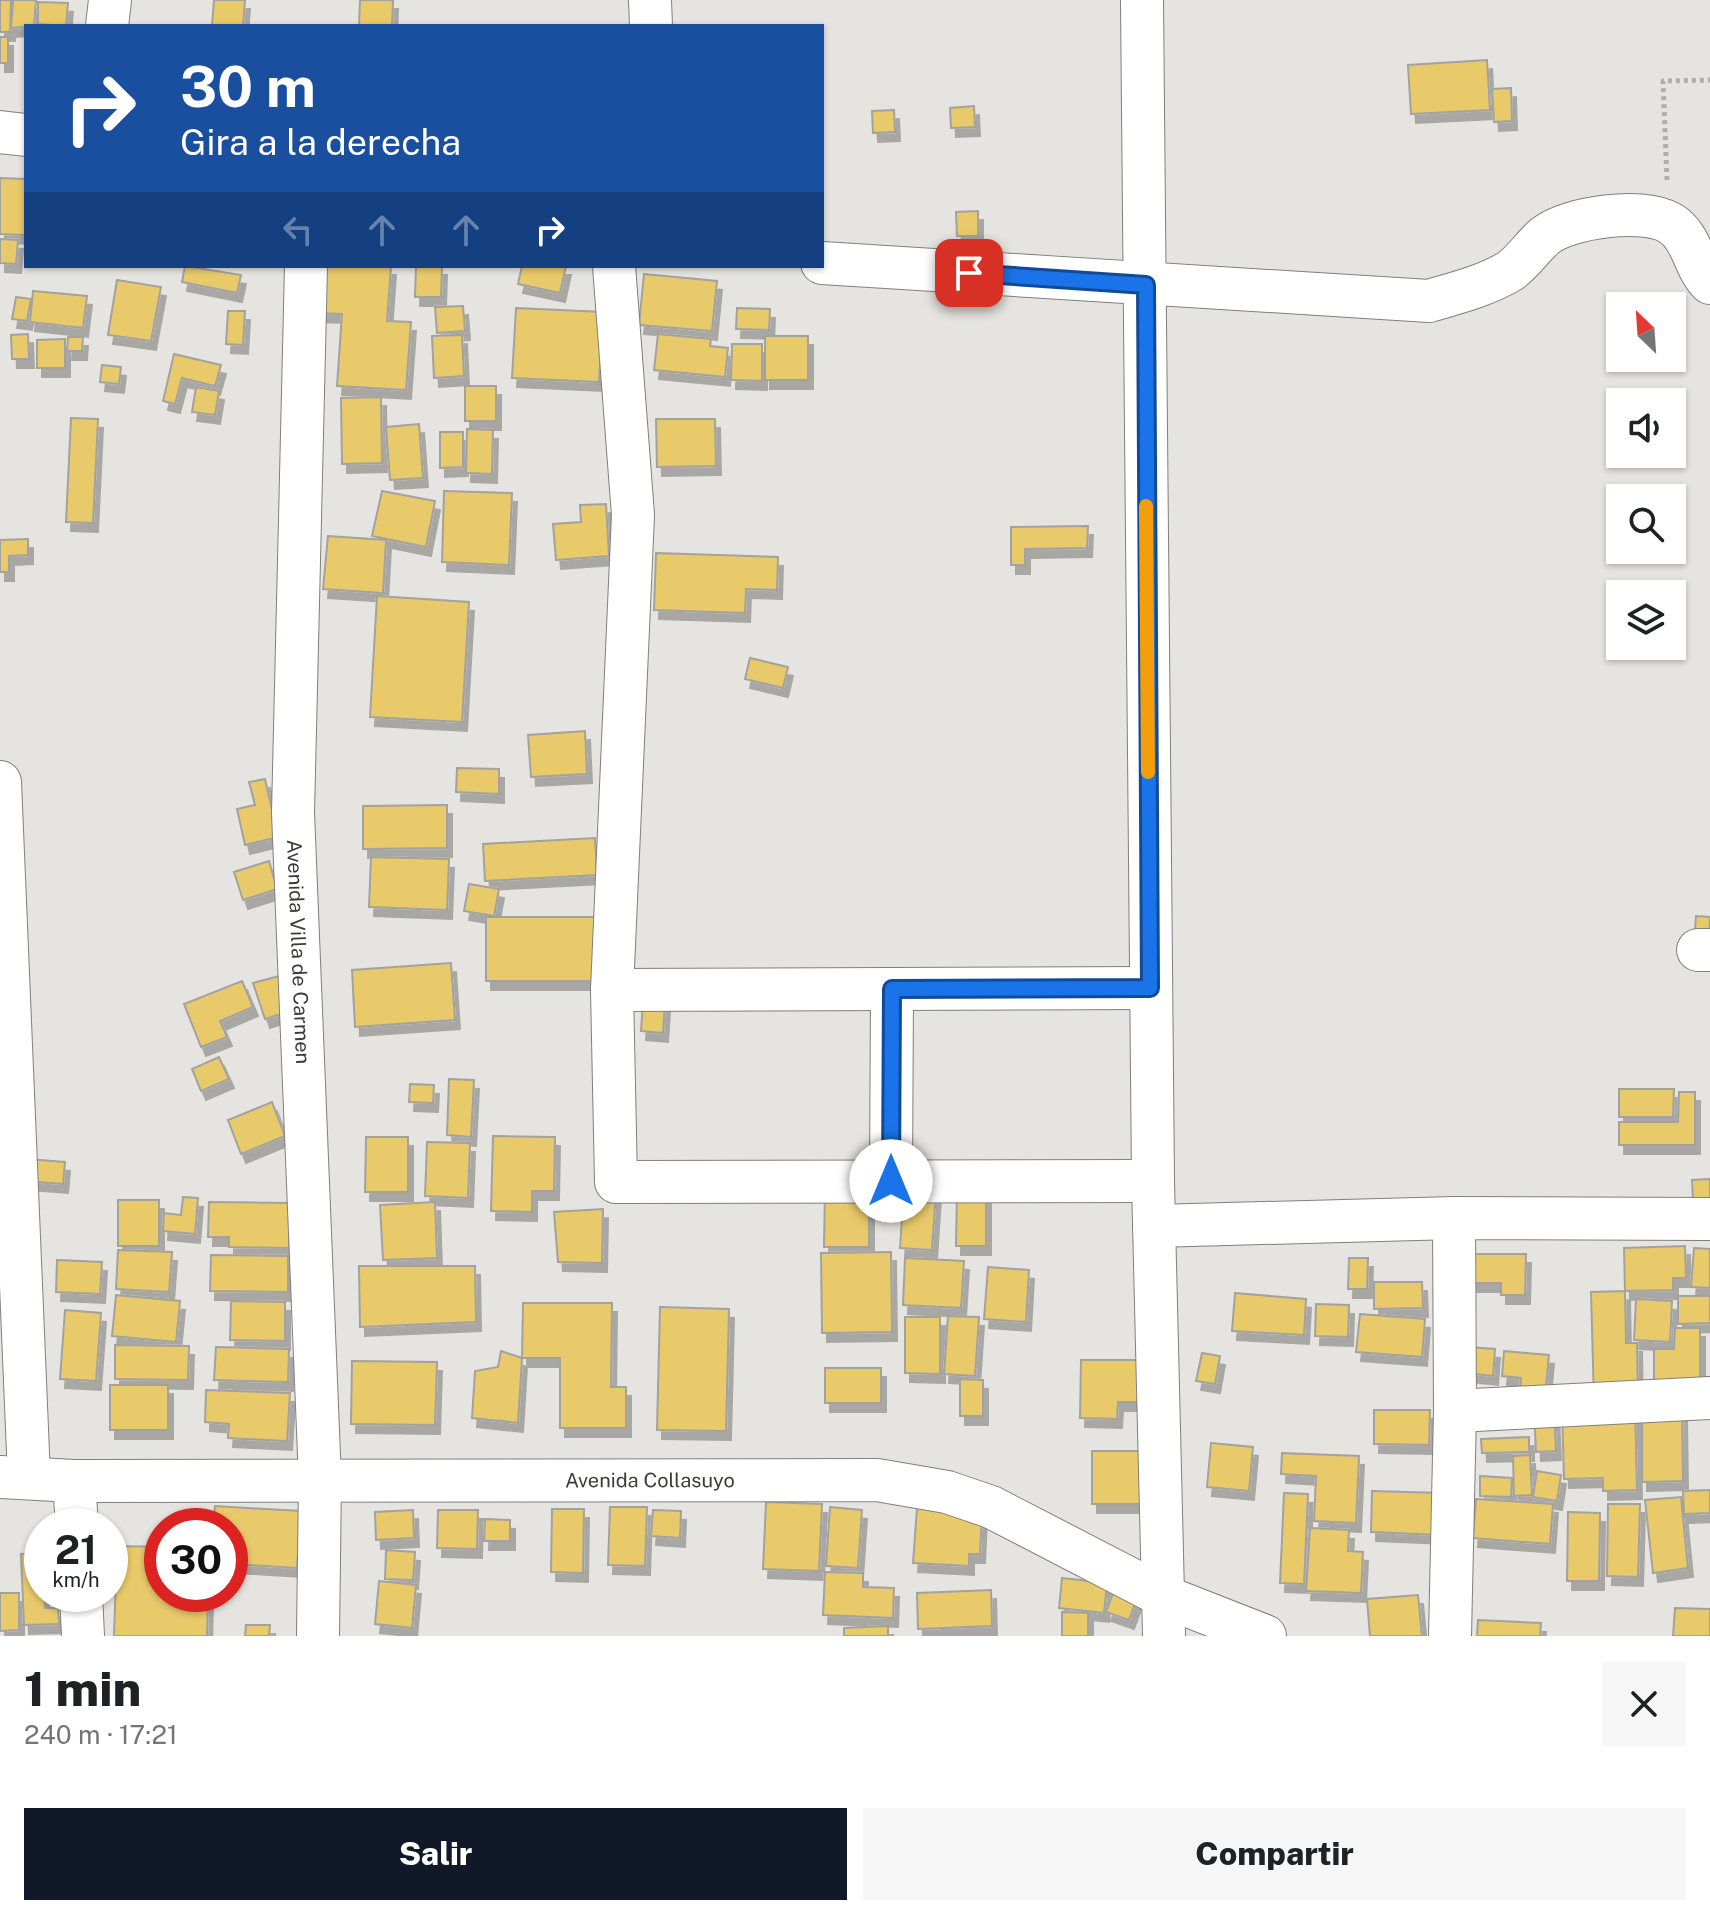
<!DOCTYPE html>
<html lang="es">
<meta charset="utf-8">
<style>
:root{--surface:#fff;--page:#f6f6f6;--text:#202124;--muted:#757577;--accent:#111827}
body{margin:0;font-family:"Public Sans",sans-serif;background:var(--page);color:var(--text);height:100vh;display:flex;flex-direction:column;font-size:30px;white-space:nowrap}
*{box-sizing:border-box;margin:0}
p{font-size:26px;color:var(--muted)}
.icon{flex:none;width:44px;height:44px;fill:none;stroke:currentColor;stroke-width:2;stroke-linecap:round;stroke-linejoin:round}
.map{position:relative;height:1636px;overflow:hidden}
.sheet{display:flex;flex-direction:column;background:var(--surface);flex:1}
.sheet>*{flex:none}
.guide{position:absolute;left:24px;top:24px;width:800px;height:244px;border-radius:0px;box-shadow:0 2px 6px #0004;background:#1a4fa0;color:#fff;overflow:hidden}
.needle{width:52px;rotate:335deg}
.controls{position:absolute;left:1606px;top:292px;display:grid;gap:16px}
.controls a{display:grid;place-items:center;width:80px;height:80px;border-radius:0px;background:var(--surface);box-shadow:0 2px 6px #0004;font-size:40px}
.speed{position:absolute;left:24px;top:1508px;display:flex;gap:16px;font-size:40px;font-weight:700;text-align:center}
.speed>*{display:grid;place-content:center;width:104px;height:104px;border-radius:50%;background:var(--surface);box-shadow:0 2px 6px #0004;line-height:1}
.speed small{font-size:20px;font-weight:400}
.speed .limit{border:12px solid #d22;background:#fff;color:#111}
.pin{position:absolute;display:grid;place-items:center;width:68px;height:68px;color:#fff;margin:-34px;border-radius:16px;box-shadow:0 4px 12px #0006}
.me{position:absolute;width:88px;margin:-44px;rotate:0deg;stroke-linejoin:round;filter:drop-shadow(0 0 6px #0008)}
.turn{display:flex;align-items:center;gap:28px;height:168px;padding:0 24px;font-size:36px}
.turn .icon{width:104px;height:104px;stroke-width:2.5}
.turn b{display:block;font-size:56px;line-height:68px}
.lanes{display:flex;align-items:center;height:76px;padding:0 24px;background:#0003;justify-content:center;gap:40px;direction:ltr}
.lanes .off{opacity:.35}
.round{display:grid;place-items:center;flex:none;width:84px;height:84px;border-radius:0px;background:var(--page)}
.overview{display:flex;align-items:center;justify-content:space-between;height:136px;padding:0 24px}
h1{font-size:48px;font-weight:800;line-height:60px}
.primary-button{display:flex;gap:16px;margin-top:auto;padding:16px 24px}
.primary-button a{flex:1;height:92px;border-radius:0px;background:var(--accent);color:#fff;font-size:32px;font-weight:800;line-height:92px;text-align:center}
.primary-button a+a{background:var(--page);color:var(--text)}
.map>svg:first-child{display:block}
.building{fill:#e9ca6b;stroke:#a3a29e;stroke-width:2;filter:url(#shadow)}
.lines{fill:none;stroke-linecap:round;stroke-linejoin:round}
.minor-casing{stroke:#807f7b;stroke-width:44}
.path{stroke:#afaeab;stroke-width:5;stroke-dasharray:4 4;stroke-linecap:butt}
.minor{stroke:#fff;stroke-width:42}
.route-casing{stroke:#114b97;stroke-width:20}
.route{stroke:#1a73e8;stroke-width:14}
.slow{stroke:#f59e0b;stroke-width:14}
.labels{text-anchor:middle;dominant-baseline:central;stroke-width:6;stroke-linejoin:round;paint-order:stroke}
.street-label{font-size:20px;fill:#3b3b39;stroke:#fff}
</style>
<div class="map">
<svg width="1710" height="1636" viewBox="0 0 1710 1636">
<defs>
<filter id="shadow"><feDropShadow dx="5" dy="9" stdDeviation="0" flood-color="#0004"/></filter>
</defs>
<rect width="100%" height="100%" fill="#e5e4e0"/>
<path class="building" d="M0 0H11L10 32H0Z
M13 0H36L34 26 11 28Z
M214 0H245L243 26H212Z
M360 0H393L392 26H359Z
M38 2 68 3 66 26 38 24Z
M0 37H8V63H0Z
M1487 60 1490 110 1411 114 1408 65Z
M1511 88 1512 121 1494 122 1492 89Z
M974 106 975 127 951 128 950 108Z
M894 110 895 132 873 133 872 111Z
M0 178 26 179V235L0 234Z
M978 211V236H957L956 212Z
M0 239 18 240 16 264 0 263Z
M185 266 241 275 237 293 182 282Z
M319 266H391L387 321 411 322 406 390 337 386 342 314 316 313Z
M416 266H442L441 297H415Z
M522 266H566L560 293 518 284Z
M644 274 717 281 712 331 639 325Z
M117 280 161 287 151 341 108 335Z
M33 291 87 296 83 328 30 322Z
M16 297 31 299 27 321 12 319Z
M463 306 465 331 437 333 435 307Z
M516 308 603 312 599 382 512 378Z
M737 308 770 309 769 330 736 329Z
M228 311H245L243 345 226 344Z
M28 334 29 359H12L11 335Z
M658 334 711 339 710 346 728 348 725 377 654 370Z
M462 335 464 376 434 378 432 336Z
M765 336H808V380H765Z
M68 337H83L82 351H67Z
M65 339V368H37V340Z
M732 344H762V381L731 380Z
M174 354 221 365 215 386 182 378 175 404 163 401Z
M102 365 121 367 119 384 100 382Z
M465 386H496V421H465Z
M196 387 219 391 215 415 192 412Z
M381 397 382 463 342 464 341 398Z
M71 418 98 419 93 523 66 522Z
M656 419H715L716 466 657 467Z
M419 424 423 478 390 480 386 427Z
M467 429 493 430 492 474 466 473Z
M440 432H463V467L440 468Z
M382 491 435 501 426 547 372 536Z
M444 491 512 493 509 565 442 562Z
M606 504 609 556 556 560 553 524 581 522 580 505Z
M1088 526 1087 548 1025 549V565H1011V527Z
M328 536 386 540 383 593 323 589Z
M28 539V555L9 556V572H0V540Z
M656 553 778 557 777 590 746 589 745 613 654 610Z
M377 596 469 602 462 722 370 717Z
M750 658 788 667 783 688 745 679Z
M585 731 587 774 531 777 528 735Z
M457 768 499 769V794L456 792Z
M265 779 278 837 245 845 237 809 255 805 249 782Z
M447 805V848L363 849V806Z
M595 838 597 875 485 881 483 844Z
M371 857 449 859 447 910 369 907Z
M269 861 277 889 243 900 234 872Z
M469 884 499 889 494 916 464 911Z
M1696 916 1710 917 1709 944 1694 943Z
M486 917H597L596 981H486Z
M451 963 455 1020 355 1027 352 970Z
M283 975 293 1010 265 1019 253 983Z
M242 981 253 1007 220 1021 227 1037 201 1047 184 1004Z
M643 1001 665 1003 663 1033 641 1031Z
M219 1057 229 1079 201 1091 192 1069Z
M449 1079 474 1080 471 1137 447 1135Z
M410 1084 434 1085 433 1103 409 1102Z
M1619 1089H1674L1673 1117H1619Z
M1679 1092H1695V1145H1619V1122H1678Z
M272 1102 285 1136 241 1154 228 1120Z
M493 1136 555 1137 554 1191H532V1212L491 1211Z
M366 1137H408V1192H365Z
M427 1142 470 1143 468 1198 425 1196Z
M27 1159 65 1162 63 1184 25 1181Z
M1710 1179V1201H1693L1692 1180Z
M904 1188 936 1190 932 1250 900 1248Z
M825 1190 869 1191V1247H824Z
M957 1191H986V1246H956Z
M183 1197 198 1198 195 1234 163 1231 164 1213 181 1215Z
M118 1200H159V1246H118Z
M209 1202 290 1203 289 1248 229 1247V1237H208Z
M435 1202 437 1258 383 1260 380 1205Z
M603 1209 602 1263 558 1262 554 1212Z
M1685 1246 1686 1278H1673V1290L1625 1291 1624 1248Z
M1694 1248 1710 1249V1288L1691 1287Z
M118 1250 172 1252 169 1292 116 1289Z
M891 1252 892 1332 822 1333 821 1253Z
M1468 1254H1526L1525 1295H1501V1283H1468Z
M211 1255 288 1256V1292L210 1291Z
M905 1258 964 1261 961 1308 903 1305Z
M1349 1258H1368L1367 1289H1348Z
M57 1260 102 1262 100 1294 56 1292Z
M359 1266H475L476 1322 360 1327Z
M988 1267 1029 1270 1026 1322 984 1319Z
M1374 1282H1422L1423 1308 1374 1309Z
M1625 1291 1626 1343H1637L1638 1400 1594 1401 1591 1292Z
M1235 1293 1306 1299 1304 1335 1232 1331Z
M116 1295 180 1301 176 1342 112 1336Z
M1678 1296H1710V1323L1678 1324Z
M1636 1299 1672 1301 1670 1342 1634 1340Z
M231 1301 285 1302V1341L230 1340Z
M523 1303H612L611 1387H626V1428H560V1358H522Z
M1316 1304 1349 1305 1348 1337 1315 1336Z
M660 1307 729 1309 726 1431 657 1430Z
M65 1310 101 1313 96 1381 60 1379Z
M1360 1314 1425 1319 1422 1357 1356 1352Z
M948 1316 979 1317 975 1376 944 1374Z
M905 1317H940V1374L905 1373Z
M1675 1328H1700V1397L1654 1384V1349H1674Z
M115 1345 189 1346 188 1380 115 1379Z
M216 1347 289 1349 288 1382 214 1380Z
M1469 1347 1495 1349 1493 1376 1467 1373Z
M501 1351 522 1358 518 1423 472 1418 475 1371 498 1367Z
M1504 1351 1549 1355 1545 1397 1520 1395 1521 1378 1502 1376Z
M1202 1353 1220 1356 1215 1384 1196 1381Z
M1081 1360H1148L1147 1402H1118L1117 1419 1080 1418Z
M352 1361 437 1362 435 1425 351 1424Z
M825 1368H881V1403H825Z
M960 1379 983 1380V1416H960Z
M110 1385H168V1430H110Z
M206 1390 290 1393 287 1441 228 1438 229 1424 205 1422Z
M1635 1406 1637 1490 1603 1491V1478L1564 1479 1562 1408Z
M1534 1409H1554L1556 1451 1536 1452Z
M1374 1410H1430L1429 1445 1374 1444Z
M1682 1410 1683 1481 1642 1482V1411Z
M1529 1437V1452L1482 1453 1481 1439Z
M1211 1443 1253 1447 1249 1491 1207 1487Z
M1092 1451H1142V1504H1092Z
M1282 1453 1359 1456 1356 1523 1314 1521 1316 1476 1281 1474Z
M1530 1455 1532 1495 1514 1496 1513 1456Z
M1537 1471 1561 1475 1557 1501 1533 1497Z
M1480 1476 1512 1478 1511 1497 1480 1496Z
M1710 1490V1513L1684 1514 1683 1491Z
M1372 1491 1443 1493 1441 1535 1371 1532Z
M1284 1493 1308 1494 1304 1584 1280 1583Z
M1681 1497 1688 1568 1653 1573 1645 1500Z
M1476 1499 1553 1504 1550 1544 1473 1538Z
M766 1502 822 1504 819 1571 763 1569Z
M1608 1504H1640L1638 1577 1607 1576Z
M215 1506 301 1511 297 1568 230 1564V1526H213Z
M610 1507H647L645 1566 608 1565Z
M830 1507 862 1510 858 1568 826 1566Z
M917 1508 982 1511 980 1554H969V1566L913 1563Z
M552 1509H584L583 1573 551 1572Z
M413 1510 414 1538 376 1540 375 1512Z
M438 1510H478L477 1549 437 1548Z
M653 1510 681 1511 680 1538 651 1536Z
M1568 1512 1600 1513 1599 1581H1567Z
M485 1519 510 1520V1541H484Z
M1310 1528 1349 1530 1348 1551 1363 1552 1361 1593 1306 1591Z
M117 1546 162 1547V1594H208L207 1636H114Z
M386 1550 415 1552 413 1580 385 1579Z
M42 1553 45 1608H58L59 1624 24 1625 21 1554Z
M825 1572 863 1573V1587L894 1588 893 1618 823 1615Z
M1062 1578 1107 1583 1104 1613 1059 1608Z
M379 1581 416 1585 412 1628 375 1624Z
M1115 1588 1138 1595 1129 1620 1106 1612Z
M991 1590 992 1626 918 1629 917 1593Z
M0 1593H19V1630L0 1631Z
M1418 1595 1422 1636H1370L1367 1599Z
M1675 1608 1710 1609V1636H1673Z
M1062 1612 1088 1613V1636H1062Z
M1478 1620 1541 1623 1540 1636H1477Z
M246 1625H270L269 1636H245Z
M888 1626V1636H844V1628Z"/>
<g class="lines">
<g class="minor-casing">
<g id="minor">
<path d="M650 0 651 26"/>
<path d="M1142 0 1153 1181 1164 1636"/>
<path d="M107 26 110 0"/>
<path d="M0 132 26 135"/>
<path d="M822 263 1429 301C1456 293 1485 286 1510 271 1523 262 1533 246 1545 236 1568 217 1644 207 1670 223 1693 237 1693 266 1710 283"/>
<path id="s1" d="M306 266 293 813 320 1480 318 1636"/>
<path d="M614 266 633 515 612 990 616 1182 1153 1181"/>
<path d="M0 782 29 1477"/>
<path d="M1698 950H1710"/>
<path d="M612 990 1150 988"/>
<path d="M891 1181 892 989"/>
<path d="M1154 1226 1454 1218 1710 1219"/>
<path d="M1455 1411 1710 1398"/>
<path id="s2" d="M0 1477 74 1481 877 1480 947 1492 991 1507 1163 1596 1265 1636"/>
<path d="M74 1481 77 1526"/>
<path d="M81 1594 83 1636"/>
<path d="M1450 1636 1455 1411 1454 1218"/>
</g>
</g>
<path class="path" d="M1667 180 1663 81 1710 80"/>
<use href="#minor" class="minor"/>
</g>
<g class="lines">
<g class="route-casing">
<path id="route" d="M891 1181 892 989 1150 988 1146 285 969 273"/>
</g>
<use href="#route" class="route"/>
<path class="slow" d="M1146 506 1148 772"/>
</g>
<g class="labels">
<g class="street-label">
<text stroke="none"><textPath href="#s1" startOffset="686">Avenida Villa de Carmen</textPath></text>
<text stroke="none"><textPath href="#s2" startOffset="650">Avenida Collasuyo</textPath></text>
</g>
</g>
</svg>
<div class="controls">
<a><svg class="needle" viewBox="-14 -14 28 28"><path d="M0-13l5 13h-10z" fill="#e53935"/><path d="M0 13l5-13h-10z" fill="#757577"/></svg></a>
<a><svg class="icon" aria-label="sound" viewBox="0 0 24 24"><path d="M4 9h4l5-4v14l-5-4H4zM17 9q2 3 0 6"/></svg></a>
<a><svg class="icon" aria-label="search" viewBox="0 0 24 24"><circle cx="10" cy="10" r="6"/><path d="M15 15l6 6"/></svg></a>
<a><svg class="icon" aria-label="layers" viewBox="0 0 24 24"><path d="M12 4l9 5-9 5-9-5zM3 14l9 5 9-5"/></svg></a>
</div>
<div class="speed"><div>21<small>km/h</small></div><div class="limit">30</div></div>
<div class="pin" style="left:969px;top:273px;background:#d93025"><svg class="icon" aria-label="arrive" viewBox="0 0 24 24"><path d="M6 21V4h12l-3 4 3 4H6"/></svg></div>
<svg class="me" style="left:891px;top:1181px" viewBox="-20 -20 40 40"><circle r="19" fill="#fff"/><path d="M0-13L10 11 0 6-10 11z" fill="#1a73e8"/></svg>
<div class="guide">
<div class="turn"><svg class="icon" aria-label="right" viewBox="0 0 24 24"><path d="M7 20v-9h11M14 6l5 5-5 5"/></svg><div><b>30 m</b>Gira a la derecha</div></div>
<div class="lanes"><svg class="icon off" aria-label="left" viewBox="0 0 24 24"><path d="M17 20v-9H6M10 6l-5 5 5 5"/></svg><svg class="icon off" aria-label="ahead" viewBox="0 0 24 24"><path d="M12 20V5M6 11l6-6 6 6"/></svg><svg class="icon off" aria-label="ahead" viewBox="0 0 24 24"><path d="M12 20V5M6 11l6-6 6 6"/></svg><svg class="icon" aria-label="right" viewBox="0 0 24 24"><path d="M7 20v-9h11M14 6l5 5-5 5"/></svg></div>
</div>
</div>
<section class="sheet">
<div class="overview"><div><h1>1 min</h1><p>240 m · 17:21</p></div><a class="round"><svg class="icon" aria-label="close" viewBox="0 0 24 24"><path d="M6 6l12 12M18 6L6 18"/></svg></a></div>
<div class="primary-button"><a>Salir</a><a>Compartir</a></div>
</section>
